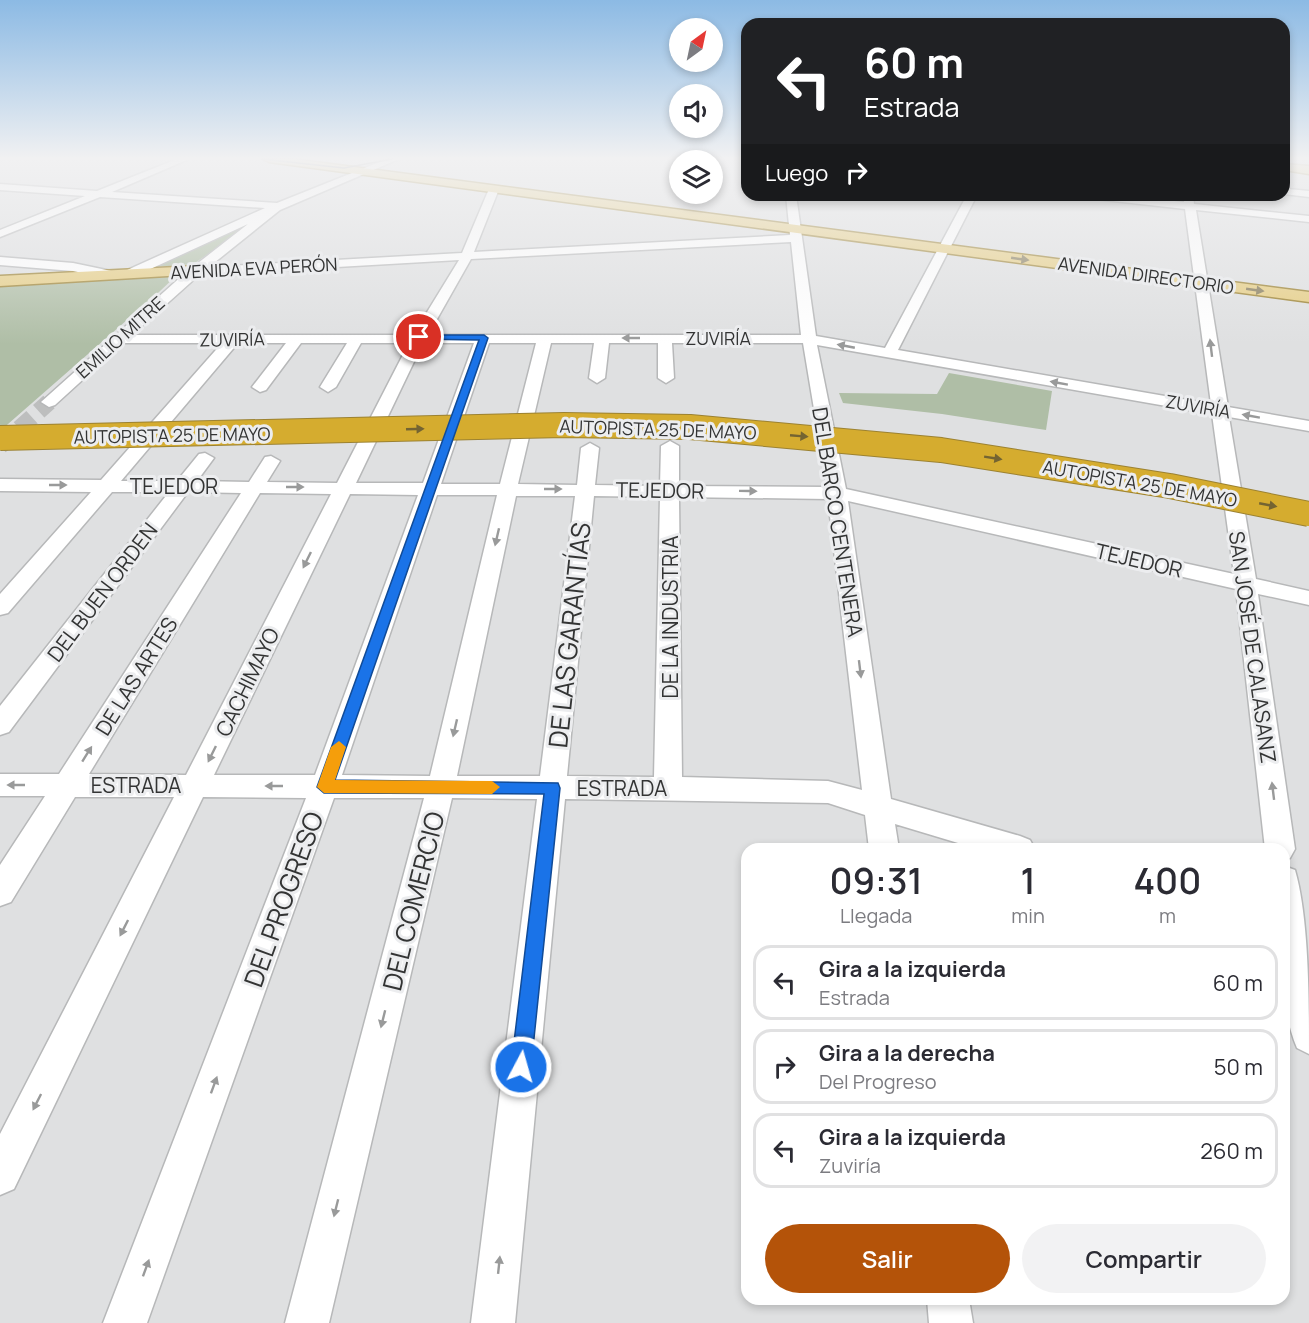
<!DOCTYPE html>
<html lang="es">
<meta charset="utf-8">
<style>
:root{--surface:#fff;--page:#f2f2f3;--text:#2b2b33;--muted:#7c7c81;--line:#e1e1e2;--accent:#b45309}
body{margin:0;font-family:Manrope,sans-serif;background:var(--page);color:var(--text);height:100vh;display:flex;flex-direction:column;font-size:22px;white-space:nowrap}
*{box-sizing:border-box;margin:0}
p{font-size:20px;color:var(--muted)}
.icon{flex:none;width:33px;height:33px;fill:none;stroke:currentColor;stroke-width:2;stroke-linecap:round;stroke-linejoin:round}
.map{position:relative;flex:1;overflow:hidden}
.details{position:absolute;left:741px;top:843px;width:549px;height:462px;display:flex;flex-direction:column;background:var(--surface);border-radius:18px;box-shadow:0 3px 9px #0003}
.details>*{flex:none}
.hud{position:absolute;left:741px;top:18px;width:549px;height:183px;border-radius:18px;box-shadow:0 3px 9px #0003;background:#202124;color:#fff;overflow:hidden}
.needle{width:39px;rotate:33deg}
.buttons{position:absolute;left:669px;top:18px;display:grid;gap:12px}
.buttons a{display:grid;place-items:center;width:54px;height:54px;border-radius:50%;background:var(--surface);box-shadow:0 3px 9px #0003;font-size:30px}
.pin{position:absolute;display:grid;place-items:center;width:51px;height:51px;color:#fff;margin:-26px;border:3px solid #fff;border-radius:50%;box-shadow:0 2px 6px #0007}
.me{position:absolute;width:66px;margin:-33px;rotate:6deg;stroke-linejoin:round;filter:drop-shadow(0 0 4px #0008)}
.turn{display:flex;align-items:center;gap:21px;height:126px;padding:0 24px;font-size:27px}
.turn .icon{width:78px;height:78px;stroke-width:2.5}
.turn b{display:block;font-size:42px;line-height:51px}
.then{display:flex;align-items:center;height:57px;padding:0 24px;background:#0003;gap:12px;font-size:22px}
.eta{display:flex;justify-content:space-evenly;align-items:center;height:102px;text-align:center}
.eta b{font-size:36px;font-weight:600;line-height:42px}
.action{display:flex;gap:12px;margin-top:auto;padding:12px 24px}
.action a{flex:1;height:69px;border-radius:36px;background:var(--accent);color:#fff;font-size:24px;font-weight:600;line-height:69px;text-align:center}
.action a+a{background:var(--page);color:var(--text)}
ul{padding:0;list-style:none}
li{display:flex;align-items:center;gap:18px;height:75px;margin:0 12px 9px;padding:0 12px;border:3px solid var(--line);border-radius:18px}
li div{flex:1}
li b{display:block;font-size:22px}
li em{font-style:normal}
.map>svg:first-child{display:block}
.green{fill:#afbea6}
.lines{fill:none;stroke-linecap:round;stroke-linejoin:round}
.minor-tunnel{stroke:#bdbebe;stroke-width:17;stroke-dasharray:17 9;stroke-linecap:butt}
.minor-casing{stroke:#b7b8b9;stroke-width:3}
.major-casing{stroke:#9c8231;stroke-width:3}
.minor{fill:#fff;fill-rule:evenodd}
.major{fill:#e6cd82;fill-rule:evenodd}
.tram{stroke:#666767;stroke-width:1.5}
.highway-bridge-casing{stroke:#9c8231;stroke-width:26;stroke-linecap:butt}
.highway-bridge{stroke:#d5ac2f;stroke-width:24}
.oneway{fill:#847957}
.oneway2{fill:#999a9a}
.oneway3{fill:#746432}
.route{fill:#1a73e8;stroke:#114b97;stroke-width:1.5}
.slow{fill:#f59e0b}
.labels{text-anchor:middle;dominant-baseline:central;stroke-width:6;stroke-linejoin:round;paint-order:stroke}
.far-street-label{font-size:18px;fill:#333434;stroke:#ecedef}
.street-label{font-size:21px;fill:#333434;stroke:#ecedef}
.near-street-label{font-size:26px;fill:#333434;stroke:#ecedef}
</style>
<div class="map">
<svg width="1309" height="1323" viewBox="0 0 1309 1323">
<rect width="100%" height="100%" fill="#dfe0e1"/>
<path class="green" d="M269 212 192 265 155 267 156 266Z
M176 276 159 292 0 431V285Z
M949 373 1052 391 1046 430 942 414 843 403 839 393 937 394Z"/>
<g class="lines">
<path class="minor-tunnel" d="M0 446 49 402"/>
<g class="minor-casing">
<path id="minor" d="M177 159H189L112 192 277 203 387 159H399L280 210 209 267 462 253 489 189 494 186 499 189 474 252 790 235 786 195H796L816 336 885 348 967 195H977L898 350 1211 404 1185 209 1086 198 1081 195H1115L1184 202 1183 195H1193L1194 204 1309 216V222L1196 210 1228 407 1309 421V431L1229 417 1256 579 1309 591V605L1258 594 1295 849 1290 858 1284 860V849H1265L1236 589 848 501 891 799 1020 836 1030 840 1035 849H978L895 824 899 849H869L865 815 828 803 565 799 515 1323H471L537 799 452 798 329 1323H285L424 798H334L147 1323H103L306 798 203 797 14 1189 0 1195V1134L174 797H75L11 902 0 906V865L45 796H0V774H59L241 493 188 492 9 732 0 735V706L169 492H112L8 613 0 615V594L91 492 0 491V479L101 480 222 343H123L55 405 49 407 41 402 184 274 248 224 133 277H125V271L265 208 100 197 0 237V230L85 196 0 190V184L97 191ZM791 242 801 335H428L471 259ZM459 260 413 335H132L199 275ZM238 343H286L252 387 260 392 266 390 301 343H347L320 387 328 392 336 387 361 343H409L337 483 267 482 280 461 271 456 265 457 249 482 197 481 214 458 205 453 199 454 177 481H121ZM423 343H474L423 483H356ZM489 343H536L500 484H441ZM551 343H594L589 378 597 383 605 378 609 343H658V378L666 383 674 378 672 343H803L827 487 679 486V446L670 441 661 446 660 486 595 485 599 448 590 443 581 448 577 485 518 484ZM817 345 1212 414 1234 574 846 489ZM260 493 331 494 186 775 89 774ZM350 494 418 495 315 775H214ZM437 495H497L430 776 342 775ZM516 496H575L540 776H457ZM594 496 660 497 654 777 567 776ZM679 497 828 499 862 790 828 781 682 777Z
M1288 189 1309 191V197L1284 194V191Z
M0 257 73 263 116 272 118 275 112 279 73 271 0 265Z
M1284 866 1295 870C1309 918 1309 1000 1309 1054L1297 1048C1275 997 1284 922 1284 866Z
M927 1299H969L973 1323H929Z"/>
</g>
<g class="major-casing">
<path id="major" d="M263 159H293L1309 292V302L269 162Z
M1284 164 1309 166V174L1284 170Z
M196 266 204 271 201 274 0 286V276Z"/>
</g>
<use href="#minor" class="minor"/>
<use href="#major" class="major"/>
<path class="tram" d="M262 159 344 168 392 159"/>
<g class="highway-bridge-casing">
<path id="highway-bridge" d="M0 438 564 425 690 427 941 450 1170 486 1309 514"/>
</g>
<use href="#highway-bridge" class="highway-bridge"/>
</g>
<defs><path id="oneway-solid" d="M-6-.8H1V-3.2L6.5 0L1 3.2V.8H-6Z" transform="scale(1.5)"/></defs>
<g class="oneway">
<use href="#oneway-solid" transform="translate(1020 259) rotate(8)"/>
<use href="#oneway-solid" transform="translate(1255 290) rotate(8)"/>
</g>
<g class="oneway2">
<use href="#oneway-solid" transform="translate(631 338) rotate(180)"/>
<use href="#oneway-solid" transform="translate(846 346) rotate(-169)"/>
<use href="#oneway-solid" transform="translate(1211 348) rotate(-97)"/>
<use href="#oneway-solid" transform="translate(1059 383) rotate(-170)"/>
<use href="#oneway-solid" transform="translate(1251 416) rotate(-170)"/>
<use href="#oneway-solid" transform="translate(58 485)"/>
<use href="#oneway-solid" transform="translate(295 487)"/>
<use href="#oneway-solid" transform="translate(553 489)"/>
<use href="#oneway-solid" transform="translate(748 491) rotate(1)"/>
<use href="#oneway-solid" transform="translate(497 537) rotate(103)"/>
<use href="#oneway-solid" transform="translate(307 560) rotate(116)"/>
<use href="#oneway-solid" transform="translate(860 669) rotate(83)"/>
<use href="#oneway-solid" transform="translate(455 728) rotate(103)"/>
<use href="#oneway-solid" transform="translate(87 754) rotate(-58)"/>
<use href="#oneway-solid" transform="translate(212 754) rotate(116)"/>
<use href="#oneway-solid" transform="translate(16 785) rotate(-180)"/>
<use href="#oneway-solid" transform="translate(274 786) rotate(-180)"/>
<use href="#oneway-solid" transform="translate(1273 791) rotate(-97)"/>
<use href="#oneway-solid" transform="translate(124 928) rotate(117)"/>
<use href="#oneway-solid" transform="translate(383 1019) rotate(104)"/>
<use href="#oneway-solid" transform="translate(214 1085) rotate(-70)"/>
<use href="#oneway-solid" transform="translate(37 1102) rotate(117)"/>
<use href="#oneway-solid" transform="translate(336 1208) rotate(104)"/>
<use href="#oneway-solid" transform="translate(499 1265) rotate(-84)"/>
<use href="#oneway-solid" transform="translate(146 1268) rotate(-70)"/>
</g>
<g class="oneway3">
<use href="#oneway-solid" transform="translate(415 429) rotate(-2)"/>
<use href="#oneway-solid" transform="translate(799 436) rotate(5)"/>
<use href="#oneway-solid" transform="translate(993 458) rotate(9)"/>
<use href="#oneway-solid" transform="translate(1268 505) rotate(11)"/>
</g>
<linearGradient id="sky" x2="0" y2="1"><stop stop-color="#8cbae4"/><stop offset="0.46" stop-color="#f1f1f2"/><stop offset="1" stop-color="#f1f1f2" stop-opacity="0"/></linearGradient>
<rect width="1309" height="344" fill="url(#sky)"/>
<path class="route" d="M419 335H484L488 338 335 780 558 783 560 788 531 1067 528 1074 521 1077 514 1074 511 1067 544 794 324 793 317 787 479 340 416 339Z"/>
<path class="slow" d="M339 741 346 747 335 780 492 781 500 787 492 794 324 793 317 787 331 747Z"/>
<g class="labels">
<g class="far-street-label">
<text transform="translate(254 268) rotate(-3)">AVENIDA EVA PERÓN</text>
<text transform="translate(1146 275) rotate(8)">AVENIDA DIRECTORIO</text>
<text transform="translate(120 337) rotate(-42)">EMILIO MITRE</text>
<text x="718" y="338">ZUVIRÍA</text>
<text transform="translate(232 339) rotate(-1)">ZUVIRÍA</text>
<text transform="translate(1198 406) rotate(10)">ZUVIRÍA</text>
<text transform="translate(658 429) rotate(2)">AUTOPISTA 25 DE MAYO</text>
<text transform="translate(172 435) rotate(-1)">AUTOPISTA 25 DE MAYO</text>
<text transform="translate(1140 483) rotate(10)">AUTOPISTA 25 DE MAYO</text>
</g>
<g class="street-label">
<text x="174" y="486">TEJEDOR</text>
<text transform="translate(660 490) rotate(1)">TEJEDOR</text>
<text transform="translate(838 522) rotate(81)">DEL BARCO CENTENERA</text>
<text transform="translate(1139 560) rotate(13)">TEJEDOR</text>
<text transform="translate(102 592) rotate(-53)">DEL BUEN ORDEN</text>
<text transform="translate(670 617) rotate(-90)">DE LA INDUSTRIA</text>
<text transform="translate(1253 647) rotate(82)">SAN JOSÉ DE CALASANZ</text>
<text transform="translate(136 676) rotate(-58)">DE LAS ARTES</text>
<text transform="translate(247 682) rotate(-64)">CACHIMAYO</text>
<text x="136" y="785">ESTRADA</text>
<text x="622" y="788">ESTRADA</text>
</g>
<g class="near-street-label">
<text transform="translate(569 635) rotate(-84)">DE LAS GARANTÍAS</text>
<text transform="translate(283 899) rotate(-70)">DEL PROGRESO</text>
<text transform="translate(413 901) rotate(-76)">DEL COMERCIO</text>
</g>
</g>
</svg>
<div class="buttons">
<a><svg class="needle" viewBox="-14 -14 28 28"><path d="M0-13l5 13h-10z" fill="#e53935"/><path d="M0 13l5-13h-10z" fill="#7c7c81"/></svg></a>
<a><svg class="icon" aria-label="sound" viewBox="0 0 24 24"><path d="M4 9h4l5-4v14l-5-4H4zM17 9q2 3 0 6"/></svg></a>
<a><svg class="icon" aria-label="layers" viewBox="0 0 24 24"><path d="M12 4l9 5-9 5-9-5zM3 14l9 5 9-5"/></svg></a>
</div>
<div class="pin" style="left:419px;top:337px;background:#d93025"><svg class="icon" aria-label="arrive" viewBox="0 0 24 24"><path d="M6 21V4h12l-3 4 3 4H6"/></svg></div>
<svg class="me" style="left:521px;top:1067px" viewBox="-20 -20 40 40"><circle r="17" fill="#1a73e8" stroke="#fff" stroke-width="3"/><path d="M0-11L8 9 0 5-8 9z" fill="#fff"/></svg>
<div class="hud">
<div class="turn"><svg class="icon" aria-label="left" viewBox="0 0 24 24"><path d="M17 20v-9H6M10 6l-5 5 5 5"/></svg><div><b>60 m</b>Estrada</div></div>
<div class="then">Luego<svg class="icon" aria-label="right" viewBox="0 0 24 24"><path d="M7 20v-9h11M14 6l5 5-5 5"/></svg></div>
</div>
<section class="details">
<div class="eta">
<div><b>09:31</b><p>Llegada</p></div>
<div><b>1</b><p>min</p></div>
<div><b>400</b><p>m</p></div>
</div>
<ul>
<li><svg class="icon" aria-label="left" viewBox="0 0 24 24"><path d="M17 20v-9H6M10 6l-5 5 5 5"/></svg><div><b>Gira a la izquierda</b><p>Estrada</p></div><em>60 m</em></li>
<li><svg class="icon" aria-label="right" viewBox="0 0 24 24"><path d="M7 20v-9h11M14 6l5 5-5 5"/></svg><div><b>Gira a la derecha</b><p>Del Progreso</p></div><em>50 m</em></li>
<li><svg class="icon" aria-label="left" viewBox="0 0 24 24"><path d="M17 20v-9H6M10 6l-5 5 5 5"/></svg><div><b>Gira a la izquierda</b><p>Zuviría</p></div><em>260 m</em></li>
</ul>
<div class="action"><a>Salir</a><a>Compartir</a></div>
</section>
</div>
